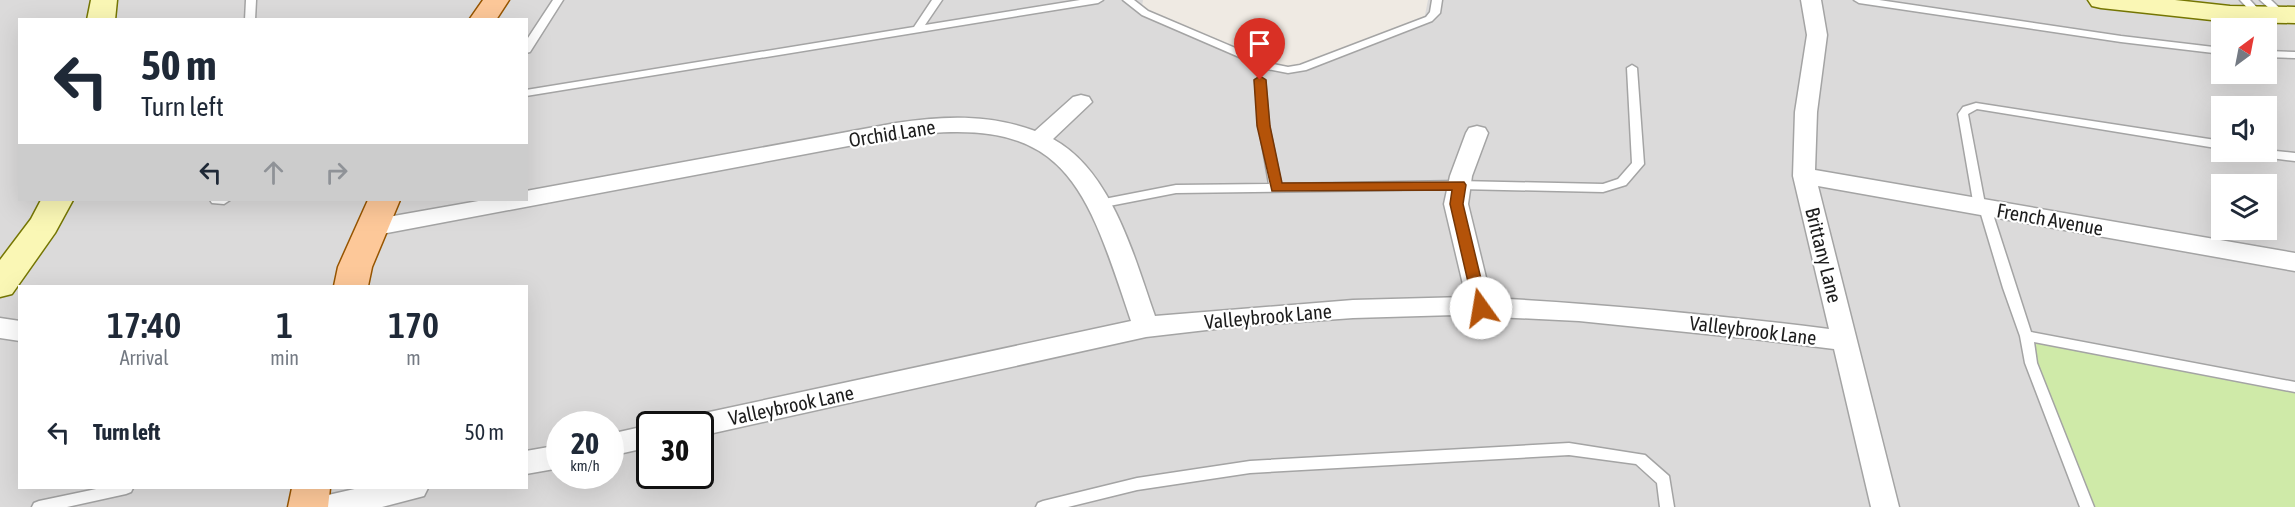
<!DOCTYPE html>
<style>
:root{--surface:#fff;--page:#f6f6f7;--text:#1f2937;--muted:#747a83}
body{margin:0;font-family:"Asap Condensed",sans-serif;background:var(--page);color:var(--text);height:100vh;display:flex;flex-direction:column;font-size:22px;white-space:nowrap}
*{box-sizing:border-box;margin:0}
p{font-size:20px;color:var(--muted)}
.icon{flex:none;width:33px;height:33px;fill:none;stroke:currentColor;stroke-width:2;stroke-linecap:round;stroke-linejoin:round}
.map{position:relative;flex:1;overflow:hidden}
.side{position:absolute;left:18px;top:285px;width:510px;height:204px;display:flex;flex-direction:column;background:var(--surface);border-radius:0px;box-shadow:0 6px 24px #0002}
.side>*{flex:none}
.guide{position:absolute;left:18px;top:18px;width:510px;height:183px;border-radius:0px;box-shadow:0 6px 24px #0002;background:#fff;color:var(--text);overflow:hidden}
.needle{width:39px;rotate:32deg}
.controls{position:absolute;left:2211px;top:18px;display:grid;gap:12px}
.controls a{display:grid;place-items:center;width:66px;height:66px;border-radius:0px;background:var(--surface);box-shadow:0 6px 24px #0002;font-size:30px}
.speed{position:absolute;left:546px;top:411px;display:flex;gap:12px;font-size:30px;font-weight:700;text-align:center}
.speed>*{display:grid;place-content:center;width:78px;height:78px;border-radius:50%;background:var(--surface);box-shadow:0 6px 24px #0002;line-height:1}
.speed small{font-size:15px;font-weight:400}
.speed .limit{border:3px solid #111;border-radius:9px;background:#fff;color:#111}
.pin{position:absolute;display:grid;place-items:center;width:51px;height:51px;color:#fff;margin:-62px -26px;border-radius:50% 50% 50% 0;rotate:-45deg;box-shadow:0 0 6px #0007}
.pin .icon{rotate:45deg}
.me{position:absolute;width:66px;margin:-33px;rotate:347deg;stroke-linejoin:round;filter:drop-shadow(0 0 4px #0008)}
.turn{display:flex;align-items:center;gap:21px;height:126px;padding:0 24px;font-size:27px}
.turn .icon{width:78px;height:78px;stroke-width:2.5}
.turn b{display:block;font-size:42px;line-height:51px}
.lanes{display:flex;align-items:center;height:57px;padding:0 24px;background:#0003;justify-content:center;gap:30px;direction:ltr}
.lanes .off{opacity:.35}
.eta{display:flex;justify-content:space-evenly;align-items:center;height:102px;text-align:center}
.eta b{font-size:36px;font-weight:600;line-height:42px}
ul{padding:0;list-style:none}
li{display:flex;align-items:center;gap:18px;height:90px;padding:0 24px}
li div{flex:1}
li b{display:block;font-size:22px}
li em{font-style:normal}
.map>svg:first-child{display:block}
.residential{fill:#dbdada;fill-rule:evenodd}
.grass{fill:#cfeaa8}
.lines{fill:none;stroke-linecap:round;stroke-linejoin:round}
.lane-casing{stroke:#a4a4a4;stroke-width:3}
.street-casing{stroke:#a4a4a4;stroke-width:3}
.secondary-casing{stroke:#757603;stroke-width:3}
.primary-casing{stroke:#975500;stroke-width:3}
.lane{fill:#fff;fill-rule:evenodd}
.street{fill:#fff;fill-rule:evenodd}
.secondary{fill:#faf7b5;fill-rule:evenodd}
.primary{fill:#fdc899;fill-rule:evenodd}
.route{fill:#b45309;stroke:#753606;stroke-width:1.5}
.labels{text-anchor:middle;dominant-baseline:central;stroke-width:4.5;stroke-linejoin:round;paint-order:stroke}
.street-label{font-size:20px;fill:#1d1d1d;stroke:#fff}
</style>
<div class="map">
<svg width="2295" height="507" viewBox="0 0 2295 507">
<rect width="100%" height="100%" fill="#efeae3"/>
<path class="residential" d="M0 0H1143L1141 13 1274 69 1304 70 1423 25 1428 0H2295V388L2089 507H0ZM20 20H526V200H20ZM2222 28H2266V74H2222ZM2222 106H2266V152H2222ZM2222 184H2266V230H2222ZM20 286H526V488H20ZM560 424H610V476H560ZM650 424H700V476H650Z"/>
<path class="grass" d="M2020 335 2295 388V507H2089Z"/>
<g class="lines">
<g class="lane-casing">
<path id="lane" d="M246 0H256L255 20H245Z
M553 0H563L530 52 526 53V41Z
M932 0H942L925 25 1080 0H1103L1098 3 526 96V90L914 27Z
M1123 0H1134L1148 11 1273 64 1288 67 1300 65 1426 17 1430 12 1432 0H1442L1440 13 1432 21 1306 70 1288 73 1267 69 1142 15Z
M1854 0H1879L2121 36 2222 48V54L2121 42 1859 3Z
M2240 0H2250L2262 13V17H2256Z
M2260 0H2271L2287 15 2285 17H2279Z
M2266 51 2295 52V58L2266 57Z
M1632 65 1637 68 1644 164 1626 185 1603 192 1459 189 1176 193 1099 208 1093 204 1099 200 1176 185 1269 184 1259 126 1255 80 1260 77 1265 80 1269 126 1281 184 1459 181 1603 184 1618 179 1632 163 1627 68Z
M1976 103 2222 141V149L1977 109 1968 114 1985 204 1991 208 2031 332 2295 382V392L2034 342 2037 363 2094 507H2080L2025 363 2020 336 2003 288 1980 211 1974 207 1958 114 1963 107Z
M2266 150 2295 153V161L2255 156 2249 152H2266Z
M210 200H230L224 204 212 203Z
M1569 443 1645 455 1669 476 1674 507H1660L1657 483 1636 464 1569 455 1250 473 1137 490 1068 507H1036L1038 503 1043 501 1137 478 1250 461Z
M101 488H133L131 492 126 494 67 507H32L34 503 39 501Z"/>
</g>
<g class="street-casing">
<path id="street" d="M1801 0H1821L1827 35 1817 112 1815 170 2295 253V271L1818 186 1899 507H1871L1834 349 1745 338 1579 321 1455 315 1353 318 1241 326 1146 337 700 436V424H687L690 417 700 414 1131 321C1084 180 1065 112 896 137L371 236 363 234 359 228 363 222 371 220 484 200H526V191L896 123C944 116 989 114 1035 131L1073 97 1081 95 1089 97 1092 102 1053 139C1112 171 1134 257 1155 316L1353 300 1466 297 1444 204 1450 176 1466 133 1469 128 1477 126 1485 128 1488 133 1472 176 1468 204 1491 298C1604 304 1717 315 1829 329L1793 176 1795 112 1807 35Z
M0 318 20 321V341L0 338Z
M650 425V447L610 456V434Z
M560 445V468L526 474V451Z
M359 488H428L424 496 382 507H311L315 498Z"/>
</g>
<g class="secondary-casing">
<path id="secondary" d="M91 0H117L115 20H87Z
M2088 0H2175L2230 6 2295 7V23L2230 22 2101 8 2092 6Z
M41 200H73L55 233 12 294 0 297V260L31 219Z"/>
</g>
<g class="primary-casing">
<path id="primary" d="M483 0H509L496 20H469Z
M368 200H400L372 267 368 286H334L338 267Z
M292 488H330L328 507H288Z"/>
</g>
<use href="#lane" class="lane"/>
<use href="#street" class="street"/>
<use href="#secondary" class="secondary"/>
<use href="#primary" class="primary"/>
</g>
<path class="route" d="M1260 76 1266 80 1270 126 1282 183 1464 182 1466 185 1463 204 1488 308 1486 311H1476L1474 308 1450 204 1452 190 1272 191 1257 126 1254 80Z"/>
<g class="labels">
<g class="street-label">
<text transform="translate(892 133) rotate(-9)">Orchid Lane</text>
<text transform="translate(2050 219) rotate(10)">French Avenue</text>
<text transform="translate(1824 255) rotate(76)">Brittany Lane</text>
<text transform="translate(1268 316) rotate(-5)">Valleybrook Lane</text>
<text transform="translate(1753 330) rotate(7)">Valleybrook Lane</text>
<text transform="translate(791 405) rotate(-12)">Valleybrook Lane</text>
</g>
</g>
</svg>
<div class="controls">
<a><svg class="needle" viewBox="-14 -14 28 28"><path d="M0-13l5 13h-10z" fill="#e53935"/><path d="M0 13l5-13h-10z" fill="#747a83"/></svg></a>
<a><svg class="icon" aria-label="sound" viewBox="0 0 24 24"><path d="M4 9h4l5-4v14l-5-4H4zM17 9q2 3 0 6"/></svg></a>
<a><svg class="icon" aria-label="layers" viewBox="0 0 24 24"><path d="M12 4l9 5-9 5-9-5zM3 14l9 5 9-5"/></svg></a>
</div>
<div class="speed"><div>20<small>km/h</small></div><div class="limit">30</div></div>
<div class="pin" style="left:1260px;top:80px;background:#d93025"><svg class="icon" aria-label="arrive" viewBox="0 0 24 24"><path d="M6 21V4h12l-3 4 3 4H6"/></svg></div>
<svg class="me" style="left:1481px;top:308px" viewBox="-20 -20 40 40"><circle r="19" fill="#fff"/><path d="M0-13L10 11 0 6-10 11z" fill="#b45309"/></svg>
<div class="guide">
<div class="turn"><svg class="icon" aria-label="left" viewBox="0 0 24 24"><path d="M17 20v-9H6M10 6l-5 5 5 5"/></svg><div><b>50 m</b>Turn left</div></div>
<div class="lanes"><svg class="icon" aria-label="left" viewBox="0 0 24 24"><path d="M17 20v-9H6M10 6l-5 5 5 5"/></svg><svg class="icon off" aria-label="ahead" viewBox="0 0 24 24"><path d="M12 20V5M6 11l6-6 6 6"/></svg><svg class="icon off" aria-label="right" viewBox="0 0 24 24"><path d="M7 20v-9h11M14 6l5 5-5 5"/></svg></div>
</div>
<section class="side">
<div class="eta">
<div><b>17:40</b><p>Arrival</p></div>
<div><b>1</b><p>min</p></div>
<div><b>170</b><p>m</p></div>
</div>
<ul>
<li><svg class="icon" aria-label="left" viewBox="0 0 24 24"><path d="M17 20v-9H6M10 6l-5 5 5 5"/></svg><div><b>Turn left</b></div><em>50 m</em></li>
</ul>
</section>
</div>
